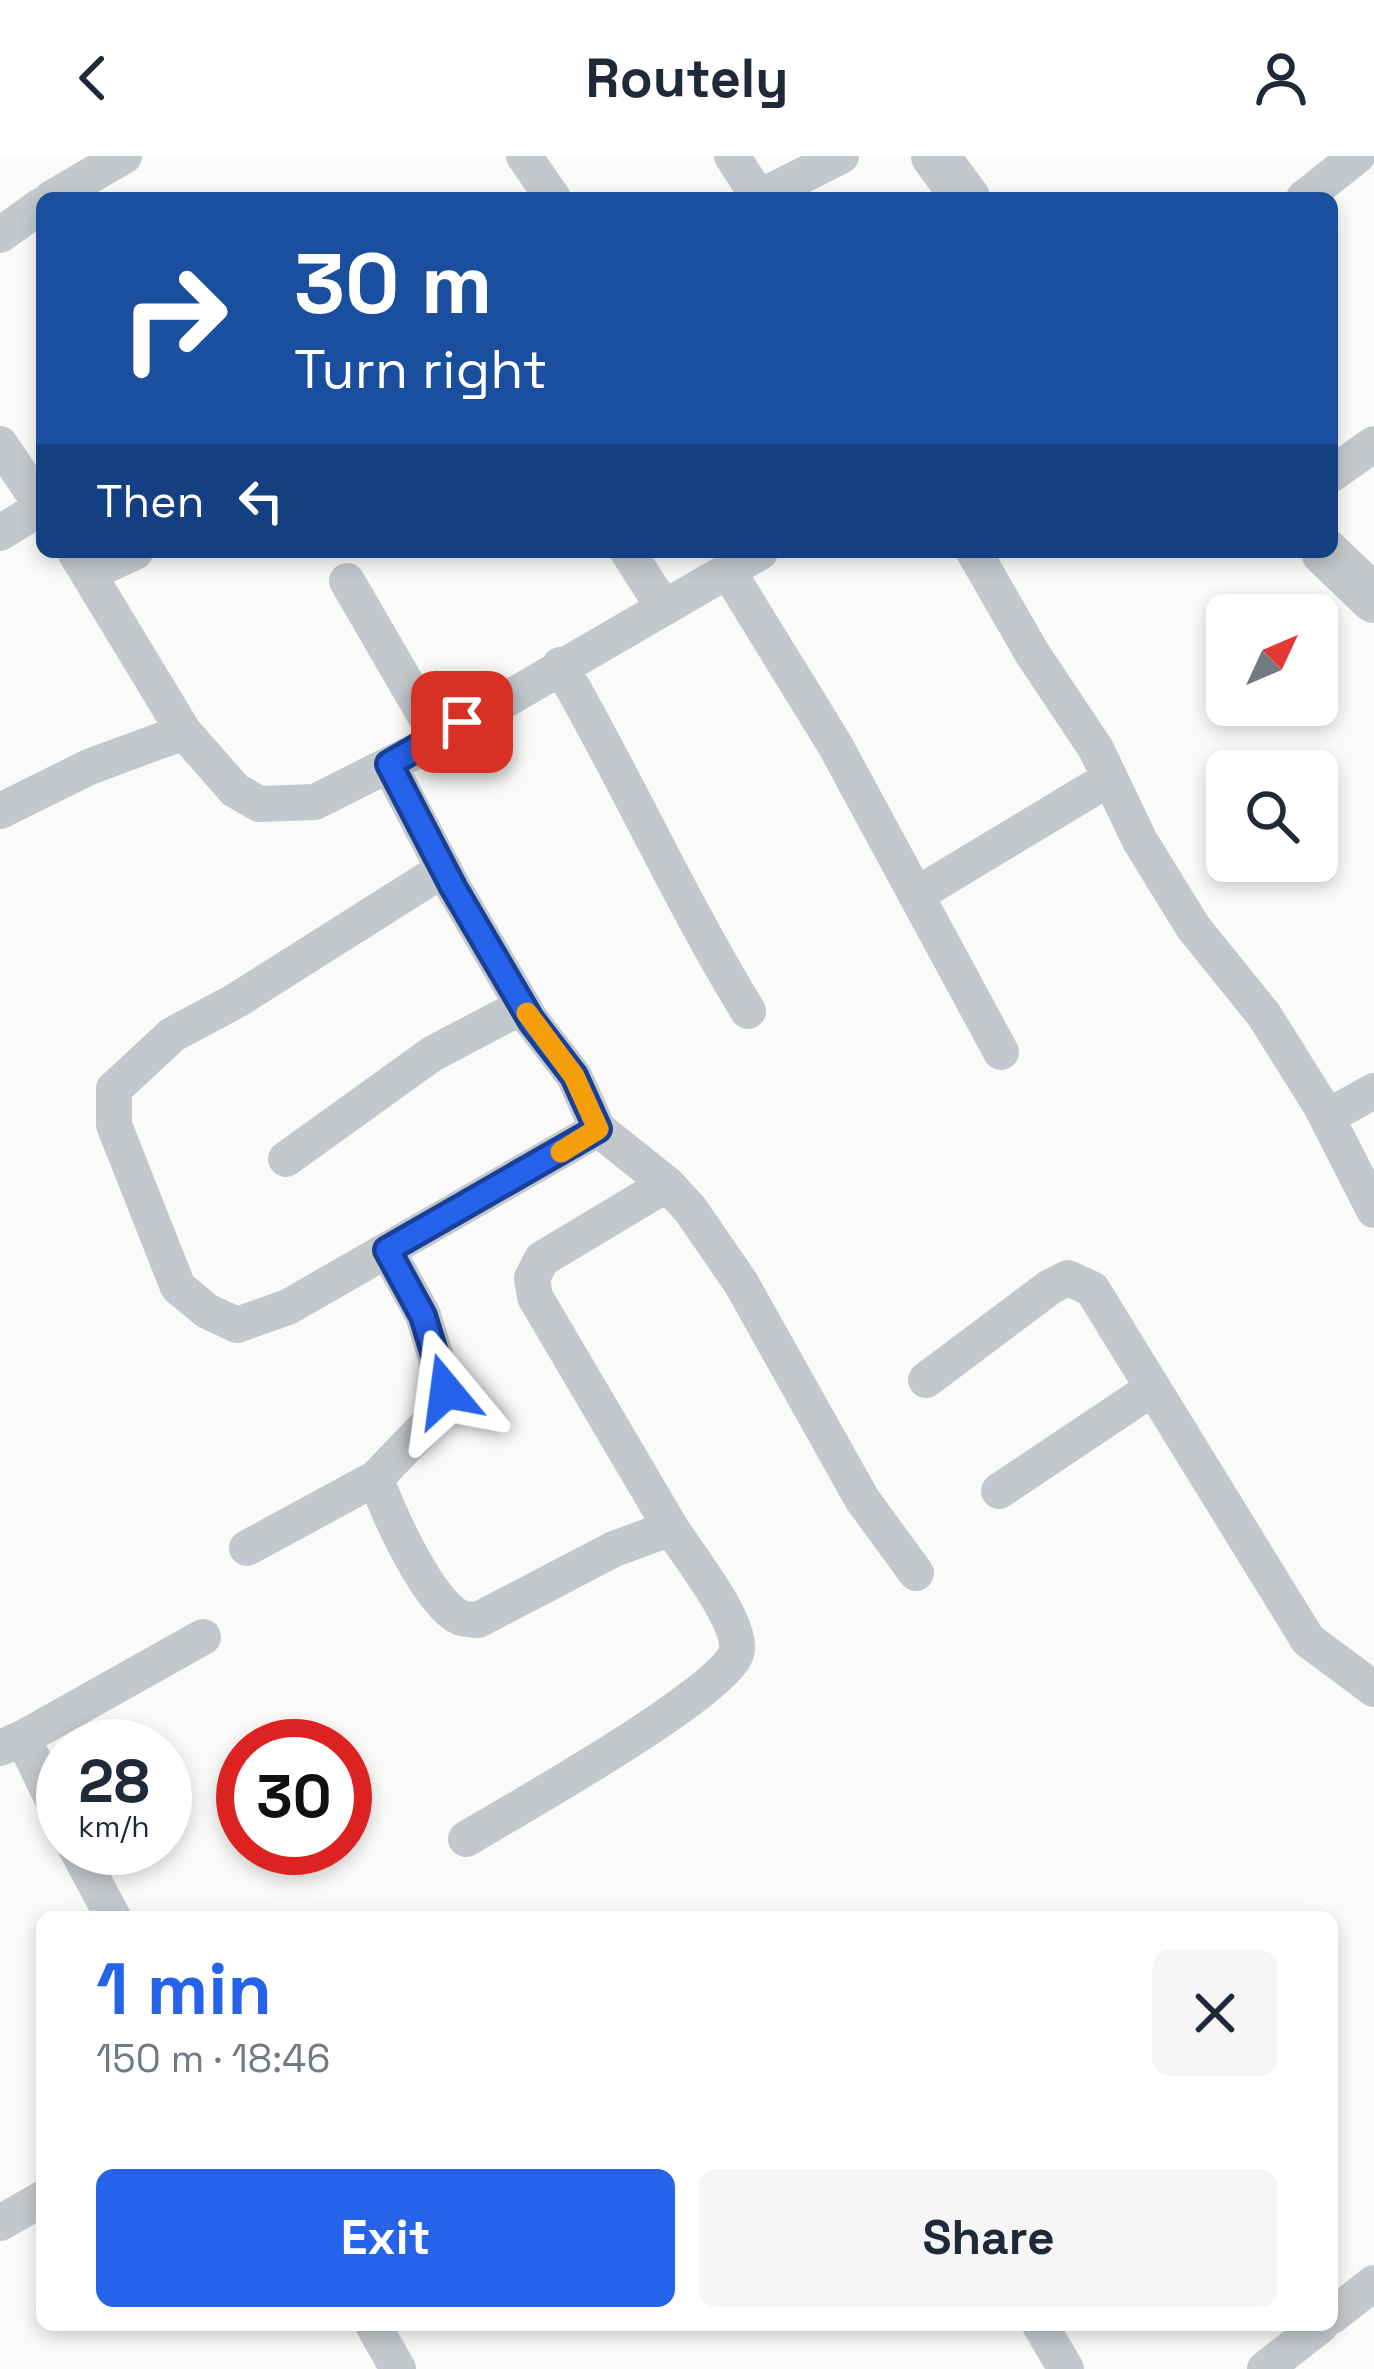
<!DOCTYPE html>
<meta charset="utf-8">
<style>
:root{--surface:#fff;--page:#f6f6f7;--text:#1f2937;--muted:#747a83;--accent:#2563eb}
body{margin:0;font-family:"Space Grotesk",sans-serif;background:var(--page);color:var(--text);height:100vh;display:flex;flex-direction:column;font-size:45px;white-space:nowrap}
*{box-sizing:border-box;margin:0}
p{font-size:39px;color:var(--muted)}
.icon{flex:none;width:66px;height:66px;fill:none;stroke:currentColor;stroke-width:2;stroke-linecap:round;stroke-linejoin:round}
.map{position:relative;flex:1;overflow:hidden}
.drawer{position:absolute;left:36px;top:1755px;width:1302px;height:420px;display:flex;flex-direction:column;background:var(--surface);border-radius:18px;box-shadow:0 6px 18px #0003}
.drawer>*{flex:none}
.top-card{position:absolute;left:36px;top:36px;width:1302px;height:366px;border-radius:18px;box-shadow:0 6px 18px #0003;background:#1a4fa0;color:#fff;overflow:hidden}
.needle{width:78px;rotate:46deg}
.tools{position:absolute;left:1206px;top:438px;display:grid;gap:24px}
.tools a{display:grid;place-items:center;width:132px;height:132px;border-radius:18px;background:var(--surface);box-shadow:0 6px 18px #0003;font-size:60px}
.speed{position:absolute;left:36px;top:1563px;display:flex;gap:24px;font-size:60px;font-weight:700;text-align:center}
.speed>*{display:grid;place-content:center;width:156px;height:156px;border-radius:50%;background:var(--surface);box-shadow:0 6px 18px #0003;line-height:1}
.speed small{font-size:30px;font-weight:400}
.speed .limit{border:18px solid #d22;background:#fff;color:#111}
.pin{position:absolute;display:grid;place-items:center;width:102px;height:102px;color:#fff;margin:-51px;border-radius:24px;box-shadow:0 6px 18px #0006}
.me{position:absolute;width:132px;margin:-66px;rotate:344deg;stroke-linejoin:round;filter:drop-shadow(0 0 9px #0008)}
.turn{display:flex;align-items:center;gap:42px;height:252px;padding:0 60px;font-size:54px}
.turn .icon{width:156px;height:156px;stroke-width:2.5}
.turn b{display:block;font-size:84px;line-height:102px}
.then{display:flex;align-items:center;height:114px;padding:0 60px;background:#0003;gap:24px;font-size:45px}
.round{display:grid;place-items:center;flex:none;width:126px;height:126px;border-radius:18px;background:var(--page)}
.head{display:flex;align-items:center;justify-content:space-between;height:204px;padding:0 60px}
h1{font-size:72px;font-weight:600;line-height:90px;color:var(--accent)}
.primary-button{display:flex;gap:24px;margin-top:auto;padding:24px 60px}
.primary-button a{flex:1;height:138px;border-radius:18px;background:var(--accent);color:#fff;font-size:48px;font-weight:600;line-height:138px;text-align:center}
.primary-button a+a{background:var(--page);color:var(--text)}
header{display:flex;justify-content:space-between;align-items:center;height:156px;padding:0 60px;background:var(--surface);font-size:54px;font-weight:600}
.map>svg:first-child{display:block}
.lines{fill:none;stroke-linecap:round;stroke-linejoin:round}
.minor{stroke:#c3c8cc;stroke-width:36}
.tertiary{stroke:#c3c8cc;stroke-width:48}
.route-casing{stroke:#184099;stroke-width:30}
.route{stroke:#2563eb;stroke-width:21}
.slow{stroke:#f59e0b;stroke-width:21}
</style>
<header><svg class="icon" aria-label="back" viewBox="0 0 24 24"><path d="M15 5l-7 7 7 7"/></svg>Routely<svg class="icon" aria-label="person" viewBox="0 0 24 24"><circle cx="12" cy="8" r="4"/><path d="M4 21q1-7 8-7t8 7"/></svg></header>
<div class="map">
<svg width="1374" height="2213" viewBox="0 0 1374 2213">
<rect width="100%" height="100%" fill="#fafaf8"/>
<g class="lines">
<path class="minor" d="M524 0 553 42
M732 0 759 42
M52 42 124 0
M758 42 841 0
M1304 42 1357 0
M0 79 42 49
M0 288 42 350
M1332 318 1374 288
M0 377 42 351
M75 396 184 576
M628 396 664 452
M974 396 1032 497 1096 593 1140 685 1193 771 1264 859 1321 950 1374 1054
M728 415 835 589 1001 896
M90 417 135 396
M347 425 438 582
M560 509C626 623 680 744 748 855
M389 609 453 731 531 864 574 920 598 973 667 1028 690 1053 741 1127 862 1343 916 1417
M0 655 89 611 184 576 235 634 259 648 315 646 428 589 760 396
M444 713 237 844 172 879 114 933V969L178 1131 207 1155 237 1169 288 1151 598 973
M916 739 1110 622
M1327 961 1374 935
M286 1003 432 898 523 850
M667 1028 542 1103 532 1122 535 1141 671 1372
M387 1094 423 1159 446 1235 429 1267 376 1322C386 1354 429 1447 459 1461 465 1464 472 1463 478 1464L614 1393 671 1372C688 1399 740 1463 737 1494 733 1532 509 1657 466 1683
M926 1224 1050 1131 1068 1122 1092 1133 1308 1484 1374 1533
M999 1335 1153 1232
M247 1392 376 1322
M23 1582 203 1481
M0 1592 23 1582 63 1665
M76 1692 113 1761
M0 2067 42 2043
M1332 2160 1374 2127
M373 2169 398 2213
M1040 2169 1066 2213
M1265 2213 1321 2169"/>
<path class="tertiary" d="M935 0 966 42
M1325 396 1374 443"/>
</g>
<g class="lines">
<g class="route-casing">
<path id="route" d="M446 1235 423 1160 387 1094 598 973 574 920 531 864 453 731 389 608 462 566"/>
</g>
<use href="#route" class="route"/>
<path class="slow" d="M527 857 574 920 598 973 561 996"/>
</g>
</svg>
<div class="tools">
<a><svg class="needle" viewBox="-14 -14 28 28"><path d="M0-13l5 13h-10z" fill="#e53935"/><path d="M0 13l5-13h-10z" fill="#747a83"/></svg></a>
<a><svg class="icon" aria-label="search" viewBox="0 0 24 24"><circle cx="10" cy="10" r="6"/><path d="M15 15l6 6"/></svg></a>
</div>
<div class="speed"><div>28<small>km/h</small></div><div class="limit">30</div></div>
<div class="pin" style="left:462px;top:566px;background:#d93025"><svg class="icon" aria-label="arrive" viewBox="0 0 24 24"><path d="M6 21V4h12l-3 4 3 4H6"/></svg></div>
<svg class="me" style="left:446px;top:1235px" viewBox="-20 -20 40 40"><path d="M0-17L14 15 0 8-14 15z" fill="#2563eb" stroke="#fff" stroke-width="4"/></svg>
<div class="top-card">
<div class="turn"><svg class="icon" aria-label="right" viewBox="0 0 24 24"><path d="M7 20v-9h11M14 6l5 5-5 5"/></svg><div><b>30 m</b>Turn right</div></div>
<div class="then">Then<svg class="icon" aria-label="left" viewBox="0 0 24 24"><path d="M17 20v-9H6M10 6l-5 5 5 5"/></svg></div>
</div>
<section class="drawer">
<div class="head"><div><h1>1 min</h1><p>150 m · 18:46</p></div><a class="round"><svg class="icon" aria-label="close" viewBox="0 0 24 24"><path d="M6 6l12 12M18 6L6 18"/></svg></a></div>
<div class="primary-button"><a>Exit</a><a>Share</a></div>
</section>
</div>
